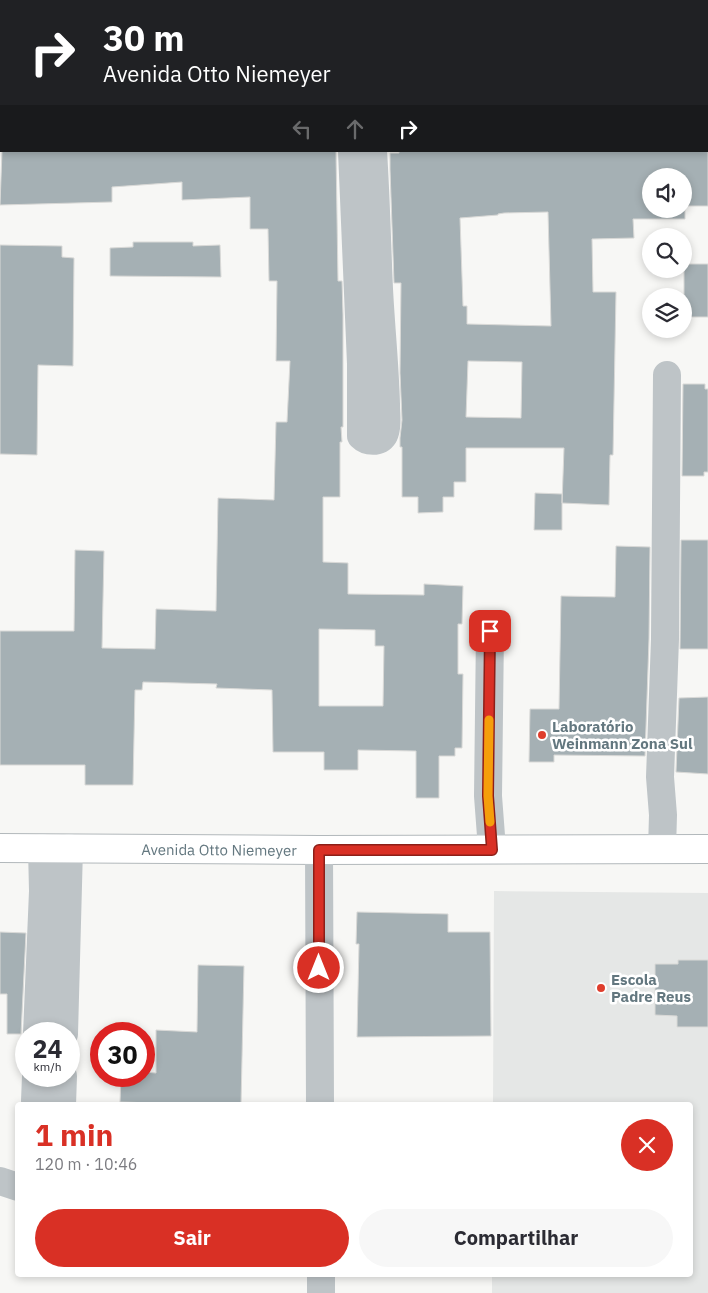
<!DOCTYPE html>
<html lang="pt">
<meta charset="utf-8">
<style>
:root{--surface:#fff;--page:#f7f7f7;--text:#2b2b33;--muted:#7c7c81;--accent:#d93025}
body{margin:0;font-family:"IBM Plex Sans",sans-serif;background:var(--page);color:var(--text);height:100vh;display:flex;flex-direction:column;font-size:19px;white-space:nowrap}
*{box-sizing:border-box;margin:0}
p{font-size:16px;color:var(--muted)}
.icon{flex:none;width:28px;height:28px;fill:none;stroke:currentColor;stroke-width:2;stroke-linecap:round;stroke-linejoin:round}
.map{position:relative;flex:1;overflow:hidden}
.details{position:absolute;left:15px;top:1102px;width:678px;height:175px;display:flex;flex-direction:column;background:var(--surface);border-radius:5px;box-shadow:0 2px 8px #0003}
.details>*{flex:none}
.top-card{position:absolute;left:0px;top:0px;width:709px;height:152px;box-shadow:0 2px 8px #0003;background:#202124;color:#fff;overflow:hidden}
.tools{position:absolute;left:642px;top:168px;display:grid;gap:10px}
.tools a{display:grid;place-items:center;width:50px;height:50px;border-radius:50%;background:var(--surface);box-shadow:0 2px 8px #0003;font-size:25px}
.speed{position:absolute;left:15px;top:1022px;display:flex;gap:10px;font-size:25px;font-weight:700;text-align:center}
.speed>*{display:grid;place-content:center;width:65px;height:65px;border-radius:50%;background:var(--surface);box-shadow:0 2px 8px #0003;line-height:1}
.speed small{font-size:12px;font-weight:400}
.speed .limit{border:8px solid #d22;background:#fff;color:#111}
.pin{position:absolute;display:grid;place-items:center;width:42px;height:42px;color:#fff;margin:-21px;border-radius:10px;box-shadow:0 2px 8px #0006}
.me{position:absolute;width:55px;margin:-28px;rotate:0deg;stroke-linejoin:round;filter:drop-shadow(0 0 4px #0008)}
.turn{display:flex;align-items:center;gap:18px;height:105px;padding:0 20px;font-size:22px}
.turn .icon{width:65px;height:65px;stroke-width:2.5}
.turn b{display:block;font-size:35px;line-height:42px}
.lanes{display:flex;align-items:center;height:48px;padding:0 20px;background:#0003;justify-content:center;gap:25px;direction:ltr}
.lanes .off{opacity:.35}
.round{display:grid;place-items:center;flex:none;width:52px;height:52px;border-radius:26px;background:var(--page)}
.overview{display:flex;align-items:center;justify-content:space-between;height:85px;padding:0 20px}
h1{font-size:30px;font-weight:700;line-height:38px;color:var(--accent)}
.cta{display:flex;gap:10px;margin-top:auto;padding:10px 20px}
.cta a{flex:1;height:58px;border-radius:30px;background:var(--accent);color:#fff;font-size:20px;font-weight:700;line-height:58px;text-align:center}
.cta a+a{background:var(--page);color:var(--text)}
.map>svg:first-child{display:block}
.built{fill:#e5e7e6}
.green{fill:#d8dcd4}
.building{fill:#a5b0b4;stroke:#d9d9d7;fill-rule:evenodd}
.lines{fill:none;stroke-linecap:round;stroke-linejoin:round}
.major-casing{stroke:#b2b8bb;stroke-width:30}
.path{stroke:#b9bdbf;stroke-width:3;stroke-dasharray:2.5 2.5;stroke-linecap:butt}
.minor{stroke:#bec4c7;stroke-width:28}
.major{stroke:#fff;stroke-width:28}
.route-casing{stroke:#8d1f18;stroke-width:12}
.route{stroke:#d93025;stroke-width:9}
.slow{stroke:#f59e0b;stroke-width:9}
.poi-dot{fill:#df3e2d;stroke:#fff;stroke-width:2}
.labels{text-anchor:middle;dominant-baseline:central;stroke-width:5;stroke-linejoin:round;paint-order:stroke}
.poi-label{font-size:15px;font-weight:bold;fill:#63777f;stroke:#fff;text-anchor:start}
.street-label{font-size:15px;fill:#63777f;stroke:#fff}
</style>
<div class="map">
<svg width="708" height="1293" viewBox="0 0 708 1293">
<rect width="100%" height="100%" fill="#f7f7f5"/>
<path class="built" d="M494 891 708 893V1293H492V1275H690V1105H493Z"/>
<path class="green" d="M0 0H311V1H1L0 33Z"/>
<path class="building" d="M2 151H336L338 281H342L343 315V427H341L342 442H340V497H323V562L348 563V594L424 595V584L463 586 462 624H458V674H463L462 748H455V756H439V798H416V751L358 750V770H324V752H273L272 690 216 688 217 684 143 682 142 690H135L133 785H85V765H0V631H74L75 550 104 551 102 648 155 649 156 609 216 611 218 498 274 500 276 422H287L290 361H276L277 281H269L268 229H250V197L182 200V182L112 187V202L0 205ZM319 629 375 630V646H384L383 706H319Z
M399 151H708V206H685V219H633L634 238 592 239 593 292H616L613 455H610L609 505 562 503 564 448H466V482H454V497H443V512L418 513V497H402V447H400V438L402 420 400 373 401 283H394L390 169V153H399ZM651 176H684V209H651ZM548 212 551 326 467 324V306H463L460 218 498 215V214L504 213ZM468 361 522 362 521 418 466 417Z
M133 242H193V246L220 245 221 277 110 276V248L133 247Z
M0 245 62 246V257L74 258 73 366 38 365 37 455 0 454Z
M684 264H708V317H684Z
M683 384H705V389H708V472H704V476H682Z
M535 493 562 494V530H534Z
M681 540H708V649H680Z
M616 546 650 547 649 639 645 756 554 755V762H529L530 709H559L561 596 615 597Z
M708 697V774L676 772 679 698Z
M357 912 448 914V932H490L491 1036 357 1037 359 944H356Z
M0 932 26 933 21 1034H7V994H0Z
M678 960H708V1027H677V1016L655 1015V964H678Z
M198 965 244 966 241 1105H155V1103L120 1102 121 1076H144V1072L156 1073V1030L197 1032Z"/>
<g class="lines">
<g class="major-casing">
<g id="major">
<path id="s1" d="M0 848 319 850 708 849"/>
</g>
</g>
<path class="path" d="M30 1V0"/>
<path class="minor" d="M0 68H1
M352 151 361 364V436C367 442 379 443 384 435 388 427 386 413 386 404 385 366 381 328 379 289 377 243 376 197 373 151
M490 631 488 796 492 849
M662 849 663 815 660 777 665 639 667 375
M319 850 320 1105
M37 1034 43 891 42 848
M64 1034 69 848
M35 1101 36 1076
M62 1105 63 1076
M0 1181 18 1187
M321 1275V1293"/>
<use href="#major" class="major"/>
</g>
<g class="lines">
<g class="route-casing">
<path id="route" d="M319 968V850H492L488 796 490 631"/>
</g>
<use href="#route" class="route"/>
<path class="slow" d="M489 720 488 796 490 822"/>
</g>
<g class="poi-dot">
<circle cx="542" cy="735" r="5"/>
<circle cx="601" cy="988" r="5"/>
</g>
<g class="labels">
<g class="poi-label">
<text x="552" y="726">Laboratório<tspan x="552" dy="17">Weinmann Zona Sul</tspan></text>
<text x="611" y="979">Escola<tspan x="611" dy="17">Padre Reus</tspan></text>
</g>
<g class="street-label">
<text stroke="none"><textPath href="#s1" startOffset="219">Avenida Otto Niemeyer</textPath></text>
</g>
</g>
</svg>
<div class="tools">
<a><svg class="icon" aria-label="sound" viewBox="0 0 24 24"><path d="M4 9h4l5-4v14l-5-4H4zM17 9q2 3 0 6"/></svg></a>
<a><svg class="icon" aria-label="search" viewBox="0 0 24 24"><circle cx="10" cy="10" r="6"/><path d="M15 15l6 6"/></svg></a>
<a><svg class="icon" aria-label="layers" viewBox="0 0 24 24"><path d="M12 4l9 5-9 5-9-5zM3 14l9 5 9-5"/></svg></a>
</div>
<div class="speed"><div>24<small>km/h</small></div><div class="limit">30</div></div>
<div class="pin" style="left:490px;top:631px;background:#d93025"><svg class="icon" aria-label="arrive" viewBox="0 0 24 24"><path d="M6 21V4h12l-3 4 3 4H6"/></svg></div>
<svg class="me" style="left:319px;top:968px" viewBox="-20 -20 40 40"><circle r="17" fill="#d93025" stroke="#fff" stroke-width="3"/><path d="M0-11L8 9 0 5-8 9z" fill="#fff"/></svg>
<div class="top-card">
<div class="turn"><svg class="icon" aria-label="right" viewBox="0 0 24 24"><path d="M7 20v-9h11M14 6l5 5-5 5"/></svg><div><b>30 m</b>Avenida Otto Niemeyer</div></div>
<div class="lanes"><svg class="icon off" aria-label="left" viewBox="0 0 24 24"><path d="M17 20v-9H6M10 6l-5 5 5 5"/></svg><svg class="icon off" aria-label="ahead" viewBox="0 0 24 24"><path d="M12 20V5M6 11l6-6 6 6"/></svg><svg class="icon" aria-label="right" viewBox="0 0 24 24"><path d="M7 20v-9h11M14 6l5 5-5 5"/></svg></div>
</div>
<section class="details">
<div class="overview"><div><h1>1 min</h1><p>120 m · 10:46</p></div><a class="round" style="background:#d93025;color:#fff"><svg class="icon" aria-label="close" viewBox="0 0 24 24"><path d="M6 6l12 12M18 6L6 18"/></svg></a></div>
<div class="cta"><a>Sair</a><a>Compartilhar</a></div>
</section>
</div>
